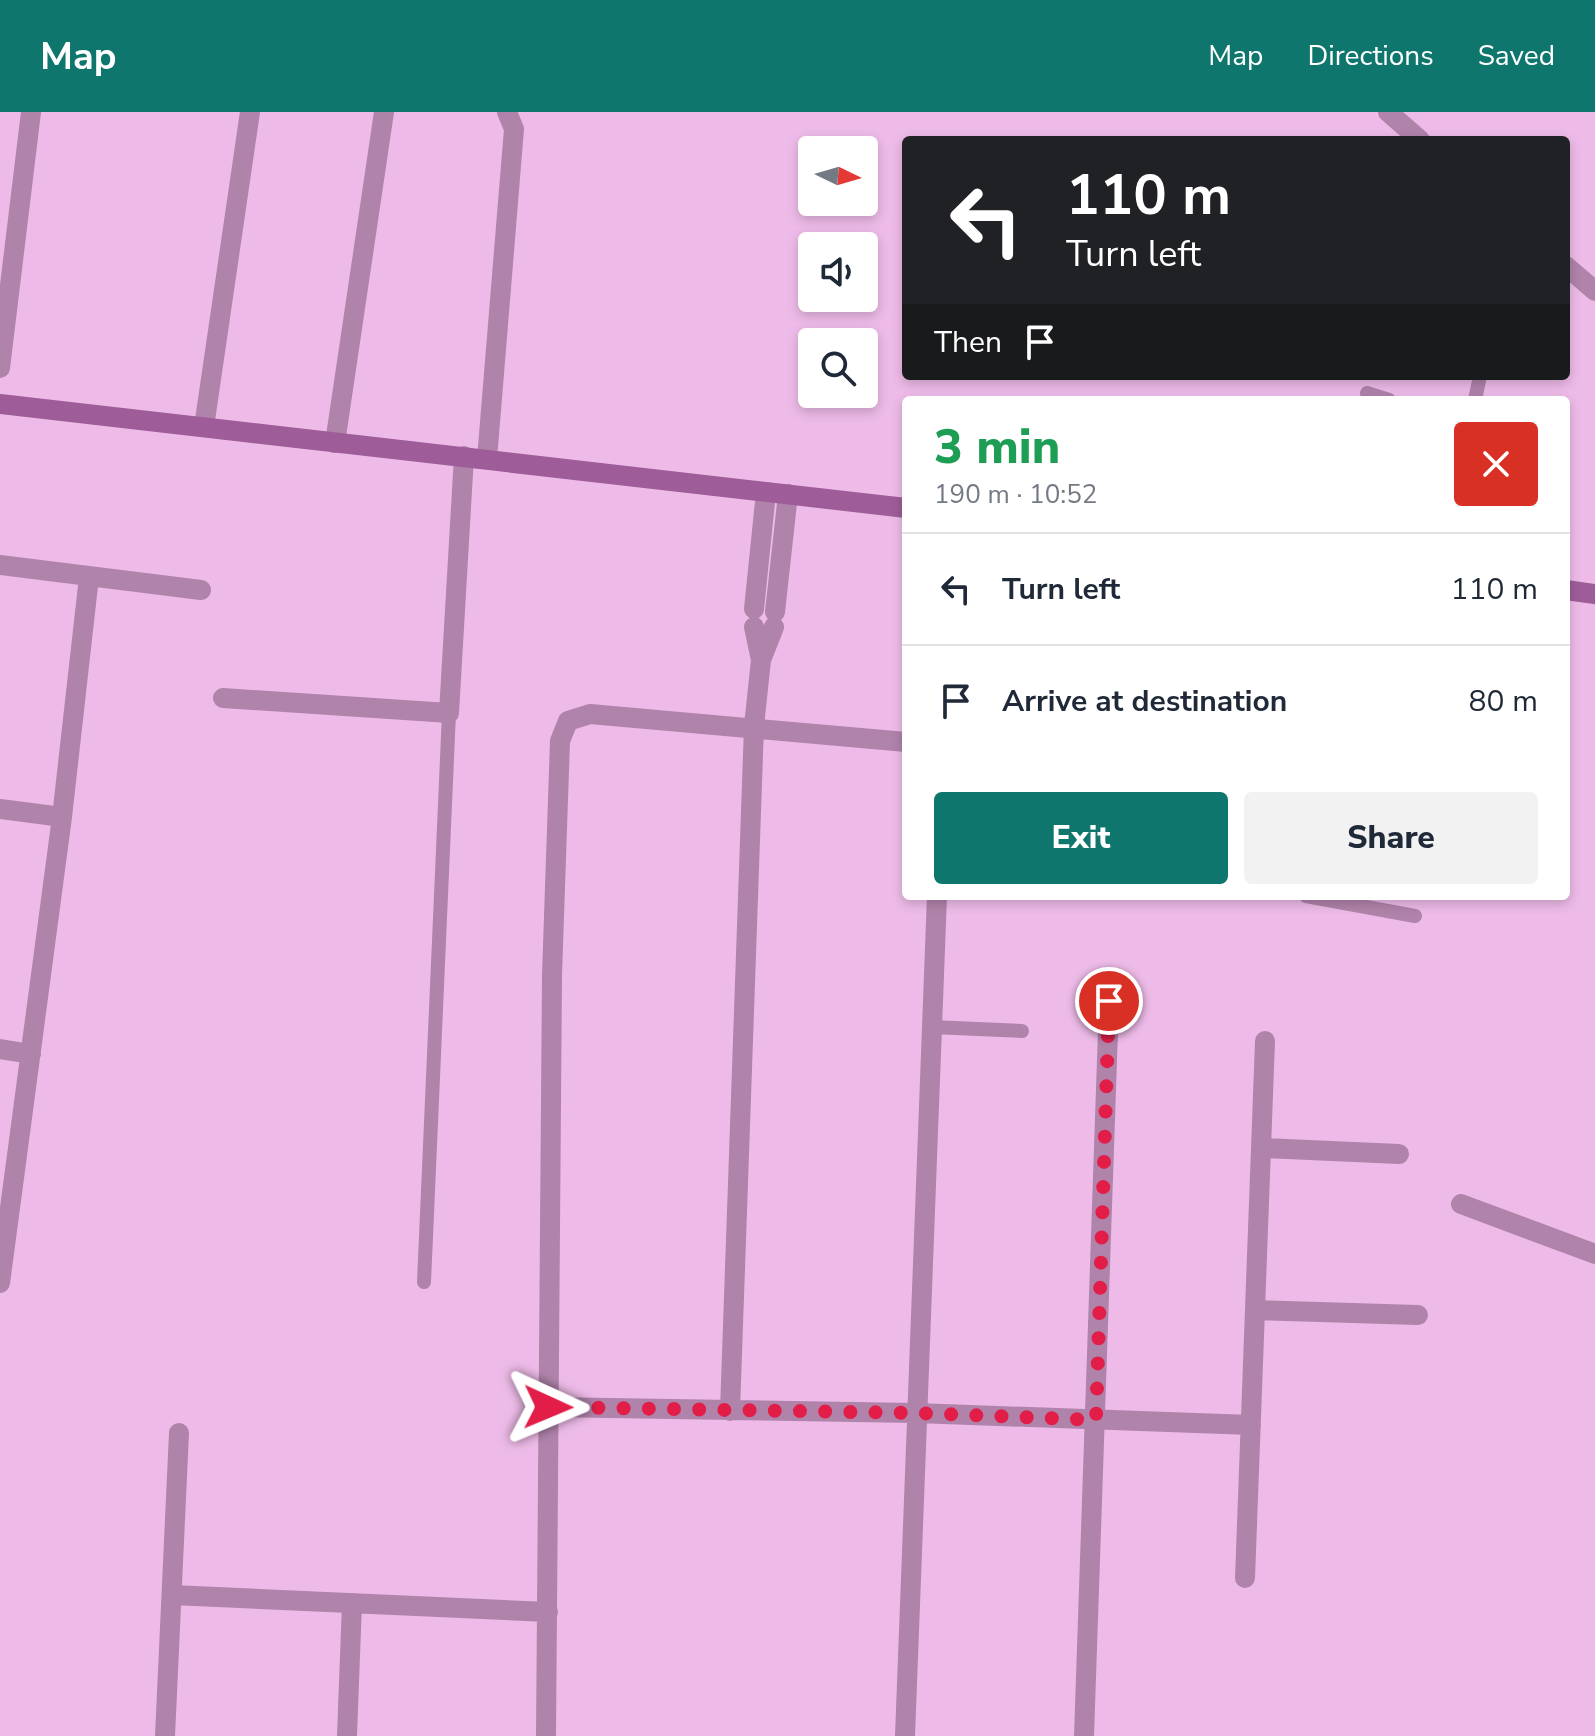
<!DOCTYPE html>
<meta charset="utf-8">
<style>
:root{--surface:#fff;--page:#f2f2f3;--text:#1f2937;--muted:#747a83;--line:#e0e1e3;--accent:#0f766e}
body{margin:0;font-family:"Nunito Sans",sans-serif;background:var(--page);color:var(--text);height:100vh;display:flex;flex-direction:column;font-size:30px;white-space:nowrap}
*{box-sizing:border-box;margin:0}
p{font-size:26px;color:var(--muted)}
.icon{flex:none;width:44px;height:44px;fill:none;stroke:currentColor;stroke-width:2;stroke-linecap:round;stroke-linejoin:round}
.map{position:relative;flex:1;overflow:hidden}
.details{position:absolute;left:902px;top:284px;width:668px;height:504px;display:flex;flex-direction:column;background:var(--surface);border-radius:8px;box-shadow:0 4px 12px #0003}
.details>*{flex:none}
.top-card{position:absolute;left:902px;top:24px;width:668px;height:244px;border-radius:8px;box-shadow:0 4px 12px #0003;background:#202124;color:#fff;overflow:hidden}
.needle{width:52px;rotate:95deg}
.fabs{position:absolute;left:798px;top:24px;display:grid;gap:16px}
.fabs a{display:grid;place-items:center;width:80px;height:80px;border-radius:8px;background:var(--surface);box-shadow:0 4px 12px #0003;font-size:40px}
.pin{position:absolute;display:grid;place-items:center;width:68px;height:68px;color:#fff;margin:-34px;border:4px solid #fff;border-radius:50%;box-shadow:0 2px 8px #0007}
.me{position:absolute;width:88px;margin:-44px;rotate:91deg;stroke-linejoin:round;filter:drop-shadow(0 0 6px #0008)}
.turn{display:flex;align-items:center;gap:28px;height:168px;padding:0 32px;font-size:36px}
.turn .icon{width:104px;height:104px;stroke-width:2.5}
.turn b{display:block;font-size:56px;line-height:68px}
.then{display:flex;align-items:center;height:76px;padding:0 32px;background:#0003;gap:16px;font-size:30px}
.round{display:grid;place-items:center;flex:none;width:84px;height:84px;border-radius:8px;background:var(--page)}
.summary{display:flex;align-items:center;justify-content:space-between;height:136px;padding:0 32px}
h1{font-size:48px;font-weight:800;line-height:60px;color:#1e9e55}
.primary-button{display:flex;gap:16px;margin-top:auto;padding:16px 32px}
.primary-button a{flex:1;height:92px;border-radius:8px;background:var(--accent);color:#fff;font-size:32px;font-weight:800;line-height:92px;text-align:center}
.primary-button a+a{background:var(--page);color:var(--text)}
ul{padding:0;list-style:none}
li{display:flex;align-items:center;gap:24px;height:112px;padding:0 32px;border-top:2px solid var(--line)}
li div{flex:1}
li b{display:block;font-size:30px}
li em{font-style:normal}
header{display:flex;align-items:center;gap:48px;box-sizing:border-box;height:112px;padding:0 40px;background:var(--accent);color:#fff}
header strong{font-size:38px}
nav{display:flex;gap:44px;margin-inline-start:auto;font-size:28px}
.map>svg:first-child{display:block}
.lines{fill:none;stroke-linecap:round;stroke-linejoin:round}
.lane{stroke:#b083ab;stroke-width:14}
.street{stroke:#b083ab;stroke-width:20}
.secondary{stroke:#9e5d98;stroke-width:20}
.route{stroke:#e11d48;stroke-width:14;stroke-dasharray:0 25.2}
</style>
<header>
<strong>Map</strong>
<nav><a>Map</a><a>Directions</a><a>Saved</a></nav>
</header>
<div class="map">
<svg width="1595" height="1624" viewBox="0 0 1595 1624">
<rect width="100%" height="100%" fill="#eebbe8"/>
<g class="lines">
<path class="lane" d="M1367 281 1389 288
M1475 288 1480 264
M1306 784 1415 804
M932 915 1022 919
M424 1170 449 601"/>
<path class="street" d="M1388 0 1420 28
M1566 154 1595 179
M0 256 31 0
M204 315 250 0
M335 331 384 0
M487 347 514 17 507 0
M0 453 201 478
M754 497 766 380
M775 500 788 382
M754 515 761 548
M223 586 449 601 464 344
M0 697 62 705
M0 937 31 942
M1263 1036 1399 1042
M1461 1092 1595 1142
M0 1171 62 705 89 465
M1256 1198 1418 1203
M548 1295 916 1301 1251 1313
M730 1299 754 614 761 548 774 515
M1245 1466 1265 929
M172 1483 548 1500
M165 1624 179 1321
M347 1624 352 1491
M546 1624 552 863 560 629 568 609 590 602 906 630
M905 1624 937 784
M1084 1624 1109 889"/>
<path class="secondary" d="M0 292 906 396
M1566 478 1595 482"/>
</g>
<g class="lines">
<path class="route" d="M548 1295 916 1301 1096 1308 1109 889"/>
</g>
</svg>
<div class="fabs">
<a><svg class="needle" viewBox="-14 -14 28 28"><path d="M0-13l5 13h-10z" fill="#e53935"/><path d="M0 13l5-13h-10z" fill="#747a83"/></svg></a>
<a><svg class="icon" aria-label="sound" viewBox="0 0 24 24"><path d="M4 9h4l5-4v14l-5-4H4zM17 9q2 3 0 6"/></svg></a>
<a><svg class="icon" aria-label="search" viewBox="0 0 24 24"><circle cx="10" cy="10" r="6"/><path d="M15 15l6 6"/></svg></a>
</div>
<div class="pin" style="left:1109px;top:889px;background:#d93025"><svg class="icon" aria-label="arrive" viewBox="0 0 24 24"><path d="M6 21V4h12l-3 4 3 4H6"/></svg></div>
<svg class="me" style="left:548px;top:1295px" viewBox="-20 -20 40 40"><path d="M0-17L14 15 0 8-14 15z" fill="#e11d48" stroke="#fff" stroke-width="4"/></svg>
<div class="top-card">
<div class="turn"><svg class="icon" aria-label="left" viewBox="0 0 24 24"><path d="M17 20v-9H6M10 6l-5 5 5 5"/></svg><div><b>110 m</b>Turn left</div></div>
<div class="then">Then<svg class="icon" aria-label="arrive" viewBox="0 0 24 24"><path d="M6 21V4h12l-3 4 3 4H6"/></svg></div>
</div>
<section class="details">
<div class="summary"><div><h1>3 min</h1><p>190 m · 10:52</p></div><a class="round" style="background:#d93025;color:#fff"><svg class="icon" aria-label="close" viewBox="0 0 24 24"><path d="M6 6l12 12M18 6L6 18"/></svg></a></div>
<ul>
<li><svg class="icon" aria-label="left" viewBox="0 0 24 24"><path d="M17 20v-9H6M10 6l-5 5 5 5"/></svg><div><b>Turn left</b></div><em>110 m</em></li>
<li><svg class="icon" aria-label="arrive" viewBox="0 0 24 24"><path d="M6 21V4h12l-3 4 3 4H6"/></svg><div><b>Arrive at destination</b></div><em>80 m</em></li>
</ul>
<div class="primary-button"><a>Exit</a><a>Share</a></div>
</section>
</div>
